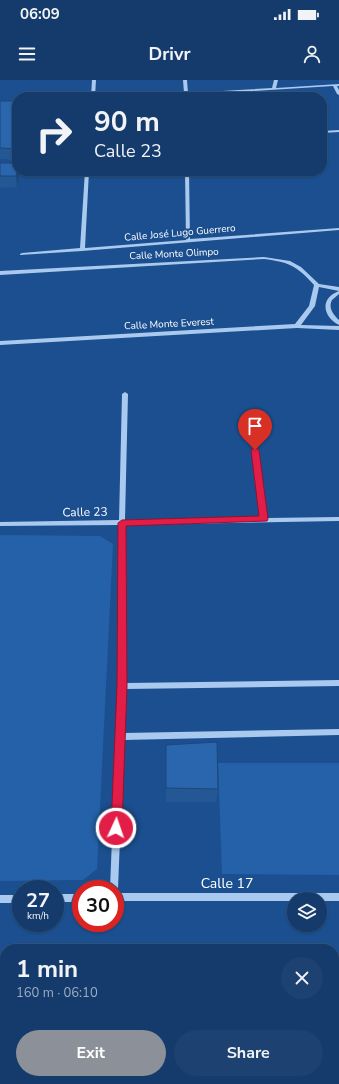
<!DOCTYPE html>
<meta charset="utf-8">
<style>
:root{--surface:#143b6b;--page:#1d4271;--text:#f1f3f6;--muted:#9dadc1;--line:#33557e;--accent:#8c9099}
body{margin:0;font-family:"Nunito Sans",sans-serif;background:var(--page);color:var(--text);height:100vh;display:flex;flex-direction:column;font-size:15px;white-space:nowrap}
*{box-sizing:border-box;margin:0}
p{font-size:13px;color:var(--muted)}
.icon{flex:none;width:22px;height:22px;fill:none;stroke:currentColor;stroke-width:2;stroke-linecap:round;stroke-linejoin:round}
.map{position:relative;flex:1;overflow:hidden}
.panel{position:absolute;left:0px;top:864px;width:339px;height:140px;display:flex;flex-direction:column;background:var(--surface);border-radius:16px 16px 0 0;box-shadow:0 1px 3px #0004,0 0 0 1px var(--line)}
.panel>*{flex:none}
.banner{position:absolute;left:12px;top:12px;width:315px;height:84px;border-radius:16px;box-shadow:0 1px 3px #0004,0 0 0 1px var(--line);background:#143b6b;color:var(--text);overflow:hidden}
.controls{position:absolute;left:287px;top:812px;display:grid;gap:8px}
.controls a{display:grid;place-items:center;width:40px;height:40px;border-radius:50%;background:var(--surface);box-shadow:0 1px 3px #0004,0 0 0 1px var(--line);font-size:20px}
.speed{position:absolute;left:12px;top:800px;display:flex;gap:8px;font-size:20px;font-weight:700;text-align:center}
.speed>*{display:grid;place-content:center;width:52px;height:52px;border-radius:50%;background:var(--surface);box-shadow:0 1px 3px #0004,0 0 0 1px var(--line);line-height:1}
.speed small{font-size:10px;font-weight:400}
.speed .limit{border:6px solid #d22;background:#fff;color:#111}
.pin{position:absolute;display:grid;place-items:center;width:34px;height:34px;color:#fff;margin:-41px -17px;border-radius:50% 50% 50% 0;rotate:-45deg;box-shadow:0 0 4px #0007}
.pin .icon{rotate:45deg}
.me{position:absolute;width:44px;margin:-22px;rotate:3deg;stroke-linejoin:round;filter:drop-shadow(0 0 3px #0008)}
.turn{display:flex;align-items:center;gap:14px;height:84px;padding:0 16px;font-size:18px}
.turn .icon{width:52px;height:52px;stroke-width:2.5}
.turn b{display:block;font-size:28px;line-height:34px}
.round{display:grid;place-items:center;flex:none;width:42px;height:42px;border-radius:21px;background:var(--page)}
.head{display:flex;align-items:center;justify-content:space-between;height:68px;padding:0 16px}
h1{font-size:24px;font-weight:700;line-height:30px}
.button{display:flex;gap:8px;margin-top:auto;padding:8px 16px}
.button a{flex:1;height:46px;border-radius:24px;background:var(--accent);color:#fff;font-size:16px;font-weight:700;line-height:46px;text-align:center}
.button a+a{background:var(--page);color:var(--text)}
.status{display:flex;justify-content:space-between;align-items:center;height:28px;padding:0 20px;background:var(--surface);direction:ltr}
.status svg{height:11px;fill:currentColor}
header{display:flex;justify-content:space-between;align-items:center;height:52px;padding:0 16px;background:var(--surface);font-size:18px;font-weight:700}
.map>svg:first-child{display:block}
.green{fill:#2461a8}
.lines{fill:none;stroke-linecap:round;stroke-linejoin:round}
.minor{fill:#a9c9ee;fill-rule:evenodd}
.wall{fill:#245895}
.shaded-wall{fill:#1d4779}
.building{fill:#2a66ad;stroke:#1d4779}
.route{fill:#e11d48;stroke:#92132f}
.labels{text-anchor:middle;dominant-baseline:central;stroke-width:4;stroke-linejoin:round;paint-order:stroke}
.far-street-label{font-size:10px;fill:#fff;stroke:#1b4f8f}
.street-label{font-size:12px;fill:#fff;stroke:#1b4f8f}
.near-street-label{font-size:14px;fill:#fff;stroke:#1b4f8f}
</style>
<div class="status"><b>06:09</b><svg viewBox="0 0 49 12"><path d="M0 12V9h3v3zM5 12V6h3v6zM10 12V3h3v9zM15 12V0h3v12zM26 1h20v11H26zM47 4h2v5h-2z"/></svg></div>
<header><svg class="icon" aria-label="menu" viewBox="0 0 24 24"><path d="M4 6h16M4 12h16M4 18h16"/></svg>Drivr<svg class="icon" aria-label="person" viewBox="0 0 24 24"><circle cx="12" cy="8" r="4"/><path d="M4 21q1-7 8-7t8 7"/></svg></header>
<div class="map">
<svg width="339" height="1004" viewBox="0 0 339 1004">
<rect width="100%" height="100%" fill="#1b4f8f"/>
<path class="green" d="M0 455 100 456 113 464 97 789 83 800 0 801Z
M218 683H339V795L222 794Z"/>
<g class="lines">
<path class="minor" d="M92 0H96L95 17H91Z
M183 0H187L188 13 272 8 274 0H278L276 8 339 4V6H337L339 10V15L337 14 333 6 188 15V17H184V15L133 17 135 16 184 13Z
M339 50V52L322 53V51Z
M85 91H89L85 168 186 160 185 91H189L190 159 339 148V150L82 171 20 175V174L22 173 80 168Z
M264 177 290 181 301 187 319 204 339 207V214L332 220C328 228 333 234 339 240V245C322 236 320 218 339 211L319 207 315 226 301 245 339 246V250L297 248 0 265V261L295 244 309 226 314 205C297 186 289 182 264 179L0 195V191Z
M125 312 128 314 125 440 261 438 252 370 255 368 258 370 267 438 339 437V441L125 445 126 603 339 600V606L126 609 124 653 339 649V655L124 660 118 809 116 813H339V821H320V819H294V821H115V809H110L118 606 119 445 0 446V442L119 440 122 314Z
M55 814H81V822H55Z
M0 815H21V823H0Z"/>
</g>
<path class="wall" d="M0 21H17V80L0 79Z
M0 83 17 91H20V94L17 107 0 108Z
M166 665 218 709 216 722H166Z"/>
<path class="shaded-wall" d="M17 91H20V94L17 107 16 96Z"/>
<path class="building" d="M0 21H17V69L0 68Z
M0 83H17V91L16 96H0Z
M217 662 218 709 166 708V665Z"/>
<path class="route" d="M255 367 259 370 268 439 267 441 126 446 127 606 122 748 120 752 116 753 113 752 111 748 117 606 118 443 122 440 259 436 251 370Z"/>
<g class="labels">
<g class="far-street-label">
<text transform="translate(180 153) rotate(-5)">Calle José Lugo Guerrero</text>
<text transform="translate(174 174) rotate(-3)">Calle Monte Olimpo</text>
<text transform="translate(169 244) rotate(-3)">Calle Monte Everest</text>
</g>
<g class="street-label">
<text transform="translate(85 432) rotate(-1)">Calle 23</text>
</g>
<g class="near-street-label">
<text x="227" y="803">Calle 17</text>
</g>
</g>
</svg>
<div class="controls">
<a><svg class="icon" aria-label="layers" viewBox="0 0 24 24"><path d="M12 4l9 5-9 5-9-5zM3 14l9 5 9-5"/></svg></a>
</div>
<div class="speed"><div>27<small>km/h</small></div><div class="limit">30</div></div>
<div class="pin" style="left:255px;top:370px;background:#d93025"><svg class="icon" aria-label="arrive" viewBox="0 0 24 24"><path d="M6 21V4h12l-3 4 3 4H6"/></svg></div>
<svg class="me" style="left:116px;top:748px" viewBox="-20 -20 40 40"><circle r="17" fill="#e11d48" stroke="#fff" stroke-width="3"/><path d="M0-11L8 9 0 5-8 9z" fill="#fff"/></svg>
<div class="banner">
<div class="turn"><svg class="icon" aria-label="right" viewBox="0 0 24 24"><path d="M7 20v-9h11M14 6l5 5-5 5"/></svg><div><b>90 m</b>Calle 23</div></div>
</div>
<section class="panel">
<div class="head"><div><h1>1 min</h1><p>160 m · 06:10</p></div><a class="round"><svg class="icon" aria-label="close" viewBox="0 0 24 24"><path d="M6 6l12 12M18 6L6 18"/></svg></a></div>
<div class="button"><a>Exit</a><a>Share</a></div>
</section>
</div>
